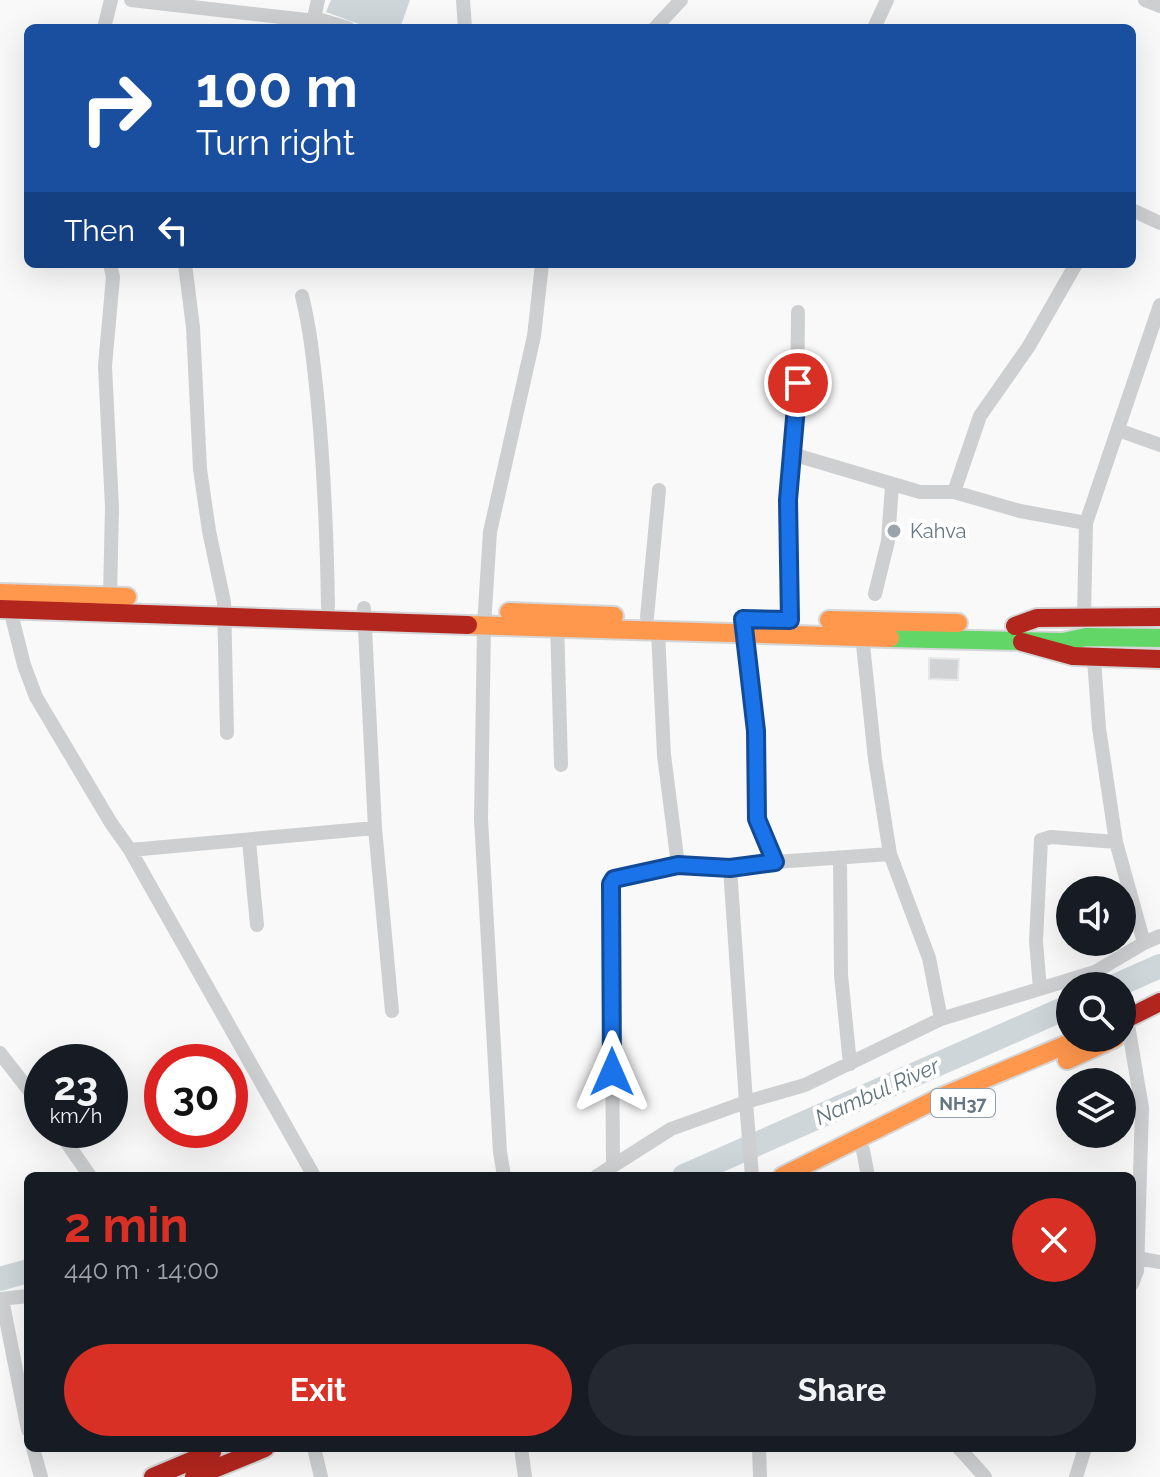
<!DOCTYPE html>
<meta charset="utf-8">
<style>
:root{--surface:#171b24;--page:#242831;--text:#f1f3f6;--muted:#9ea1a6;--accent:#d93025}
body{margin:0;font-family:Raleway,sans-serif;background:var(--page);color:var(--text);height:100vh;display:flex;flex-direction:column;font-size:30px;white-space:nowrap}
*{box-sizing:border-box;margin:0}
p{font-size:26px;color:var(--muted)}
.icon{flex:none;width:44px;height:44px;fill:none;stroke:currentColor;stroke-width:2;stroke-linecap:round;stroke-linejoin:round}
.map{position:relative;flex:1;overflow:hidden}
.drawer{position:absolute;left:24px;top:1172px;width:1112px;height:280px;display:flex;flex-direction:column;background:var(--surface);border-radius:12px;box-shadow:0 8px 32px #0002}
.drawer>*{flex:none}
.top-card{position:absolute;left:24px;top:24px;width:1112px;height:244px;border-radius:12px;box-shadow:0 8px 32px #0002;background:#1a4fa0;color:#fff;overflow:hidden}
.buttons{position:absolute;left:1056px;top:876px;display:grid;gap:16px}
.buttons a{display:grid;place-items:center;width:80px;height:80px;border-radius:50%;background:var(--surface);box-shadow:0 8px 32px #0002;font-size:40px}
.speed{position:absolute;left:24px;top:1044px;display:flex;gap:16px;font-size:40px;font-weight:700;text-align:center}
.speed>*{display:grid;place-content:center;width:104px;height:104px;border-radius:50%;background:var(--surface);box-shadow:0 8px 32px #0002;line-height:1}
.speed small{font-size:20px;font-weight:400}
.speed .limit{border:12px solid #d22;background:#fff;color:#111}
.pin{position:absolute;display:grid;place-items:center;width:68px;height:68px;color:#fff;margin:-34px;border:4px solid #fff;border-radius:50%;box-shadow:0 2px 8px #0007}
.me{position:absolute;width:88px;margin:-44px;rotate:0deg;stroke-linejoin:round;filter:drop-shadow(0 0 6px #0008)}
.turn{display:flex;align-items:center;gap:28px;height:168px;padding:0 40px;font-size:36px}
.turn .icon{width:104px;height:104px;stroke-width:2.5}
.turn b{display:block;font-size:56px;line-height:68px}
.then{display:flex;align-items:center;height:76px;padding:0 40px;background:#0003;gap:16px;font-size:30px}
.round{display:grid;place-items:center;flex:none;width:84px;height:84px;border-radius:42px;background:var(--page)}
.head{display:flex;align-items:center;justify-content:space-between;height:136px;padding:0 40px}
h1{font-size:48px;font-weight:700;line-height:60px;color:var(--accent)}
.action{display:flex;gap:16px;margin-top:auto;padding:16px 40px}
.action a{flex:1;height:92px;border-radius:48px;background:var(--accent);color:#fff;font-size:32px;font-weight:700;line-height:92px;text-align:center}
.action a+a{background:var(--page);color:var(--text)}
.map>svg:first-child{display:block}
.water{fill:#ced6d9}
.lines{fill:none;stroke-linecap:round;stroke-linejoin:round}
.river{stroke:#ced6d9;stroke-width:24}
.building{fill:#d0d2d3;stroke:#e8e8e8;stroke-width:2}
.fast-casing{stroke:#d5d6d7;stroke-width:22}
.slow-casing{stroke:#d5d6d7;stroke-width:22}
.jam-casing{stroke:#d5d6d7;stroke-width:22}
.street{stroke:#cecfd0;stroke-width:14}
.fast{stroke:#63d668;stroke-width:18}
.slow{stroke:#ff974d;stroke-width:18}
.jam{stroke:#b3261e;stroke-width:18}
.route-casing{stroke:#114b97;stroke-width:20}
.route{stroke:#1a73e8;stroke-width:14}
.poi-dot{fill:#99a4ac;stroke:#fff;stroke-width:3}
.labels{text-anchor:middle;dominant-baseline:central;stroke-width:8;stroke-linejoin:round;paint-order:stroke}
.shield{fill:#fff;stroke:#939fa8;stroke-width:2}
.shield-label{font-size:18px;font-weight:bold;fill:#657683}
.poi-label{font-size:20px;fill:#657683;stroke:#fff;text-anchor:start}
.water-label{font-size:22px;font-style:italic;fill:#60757c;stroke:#fff}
</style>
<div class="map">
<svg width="1160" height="1477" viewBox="0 0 1160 1477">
<rect width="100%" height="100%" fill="#f9f9f9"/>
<path class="water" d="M331 0H410L400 28H370L326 12Z"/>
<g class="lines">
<path class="river" d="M1115 986 1160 966
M684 1176 1070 1006
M0 1279 28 1271"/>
</g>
<path class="building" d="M929 658 959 659 958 680 929 679Z"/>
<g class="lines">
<g class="fast-casing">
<path id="fast" d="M890 638 1063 642 1086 637 1160 638"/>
</g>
<g class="slow-casing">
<path id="slow" d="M0 593 127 597
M509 612 614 616
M829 620 958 623
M468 625 890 638
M1067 1060 1115 1038
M783 1176 939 1098 1082 1038"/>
</g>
<g class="jam-casing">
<path id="jam" d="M0 609 468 625
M1015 626 1037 618 1160 617
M1022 642 1073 656 1160 659
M1122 1021 1160 1002
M153 1477 212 1452
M194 1477 265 1448"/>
</g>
<path class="street" d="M131 0 307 20 314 18 348 28
M463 0 465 28
M1145 0 1160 6
M314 18 318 0
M104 28 111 0
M655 28 681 0
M874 28 887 0
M1132 210 1160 223
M185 264 193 327 200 469 209 531 224 602 227 733
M302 296C311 332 314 368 318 405 324 472 327 539 328 607
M1118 430 1160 445
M792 454 920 492H954L1020 511 1086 523
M954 492 980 416 1029 346 1076 264
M875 594 888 541 892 485
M110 597 112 507 105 366 113 277 110 264
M364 608 375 828
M10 609 24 665 36 697 111 823 130 850 314 1176
M1084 616 1086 523 1160 305
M647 617 659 490
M743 619 756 731 757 819 775 862 890 854 875 759 862 635
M790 620 788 500 797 411 798 312
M557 621 561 765
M249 841 257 925
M130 850 375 828 392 1011
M840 858 841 975 850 1064
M730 868 775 862
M1144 943 1160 936
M1040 989 1036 941 1041 840 1051 837 1116 842
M941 1019 1095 972 1144 943 1116 842 1099 728 1094 659
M1127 1019 1142 1108 1137 1271 1132 1284
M0 1053 42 1107
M58 1130 90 1176
M863 1150 868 1176
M613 1166 611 884 614 879 678 865
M504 1176 500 1152 481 819 484 625 490 532 534 336 542 264
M597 1176 671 1129 746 1102 730 868 678 865 664 755 658 632
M752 1176 746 1102 805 1085 941 1019 929 958 890 854
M1137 1258 1160 1262
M0 1299 28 1296
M2 1299 28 1430
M33 1448 41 1477
M314 1448 321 1477
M521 1448 525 1477
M759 1448 760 1477
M959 1448 985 1477
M1076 1477 1085 1448"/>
<use href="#fast" class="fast"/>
<use href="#slow" class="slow"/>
<use href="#jam" class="jam"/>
</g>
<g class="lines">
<g class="route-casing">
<path id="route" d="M612 1072 611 884 614 879 678 865 730 868 775 862 757 819 756 731 743 619 790 620 788 500 798 383"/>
</g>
<use href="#route" class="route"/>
</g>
<circle class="poi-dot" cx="894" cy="531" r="8"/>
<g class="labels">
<rect class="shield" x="931" y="1089" width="64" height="28" rx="6"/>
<g class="shield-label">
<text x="963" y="1103">NH37</text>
</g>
<g class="poi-label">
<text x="910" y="531">Kahva</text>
</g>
<g class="water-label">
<text transform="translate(877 1091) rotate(-24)">Nambul River</text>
</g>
</g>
</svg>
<div class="buttons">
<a><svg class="icon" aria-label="sound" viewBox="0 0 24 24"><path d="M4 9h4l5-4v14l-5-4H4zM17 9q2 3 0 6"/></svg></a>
<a><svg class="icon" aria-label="search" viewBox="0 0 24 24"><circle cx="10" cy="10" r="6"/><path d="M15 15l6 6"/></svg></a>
<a><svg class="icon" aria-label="layers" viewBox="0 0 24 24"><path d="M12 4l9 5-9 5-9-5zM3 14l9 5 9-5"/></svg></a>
</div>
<div class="speed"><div>23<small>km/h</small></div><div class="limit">30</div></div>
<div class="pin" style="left:798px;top:383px;background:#d93025"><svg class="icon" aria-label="arrive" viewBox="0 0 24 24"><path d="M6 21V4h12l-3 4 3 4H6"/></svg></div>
<svg class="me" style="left:612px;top:1072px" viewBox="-20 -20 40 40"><path d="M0-17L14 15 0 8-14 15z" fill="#1a73e8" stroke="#fff" stroke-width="4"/></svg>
<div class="top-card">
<div class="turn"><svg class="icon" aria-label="right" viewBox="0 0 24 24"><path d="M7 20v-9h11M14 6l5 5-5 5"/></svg><div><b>100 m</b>Turn right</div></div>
<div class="then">Then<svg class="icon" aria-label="left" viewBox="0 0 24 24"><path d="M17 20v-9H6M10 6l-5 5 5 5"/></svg></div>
</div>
<section class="drawer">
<div class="head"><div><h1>2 min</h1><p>440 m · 14:00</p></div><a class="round" style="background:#d93025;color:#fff"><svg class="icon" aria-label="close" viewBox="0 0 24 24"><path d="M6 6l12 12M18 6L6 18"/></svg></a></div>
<div class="action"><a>Exit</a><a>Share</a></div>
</section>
</div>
